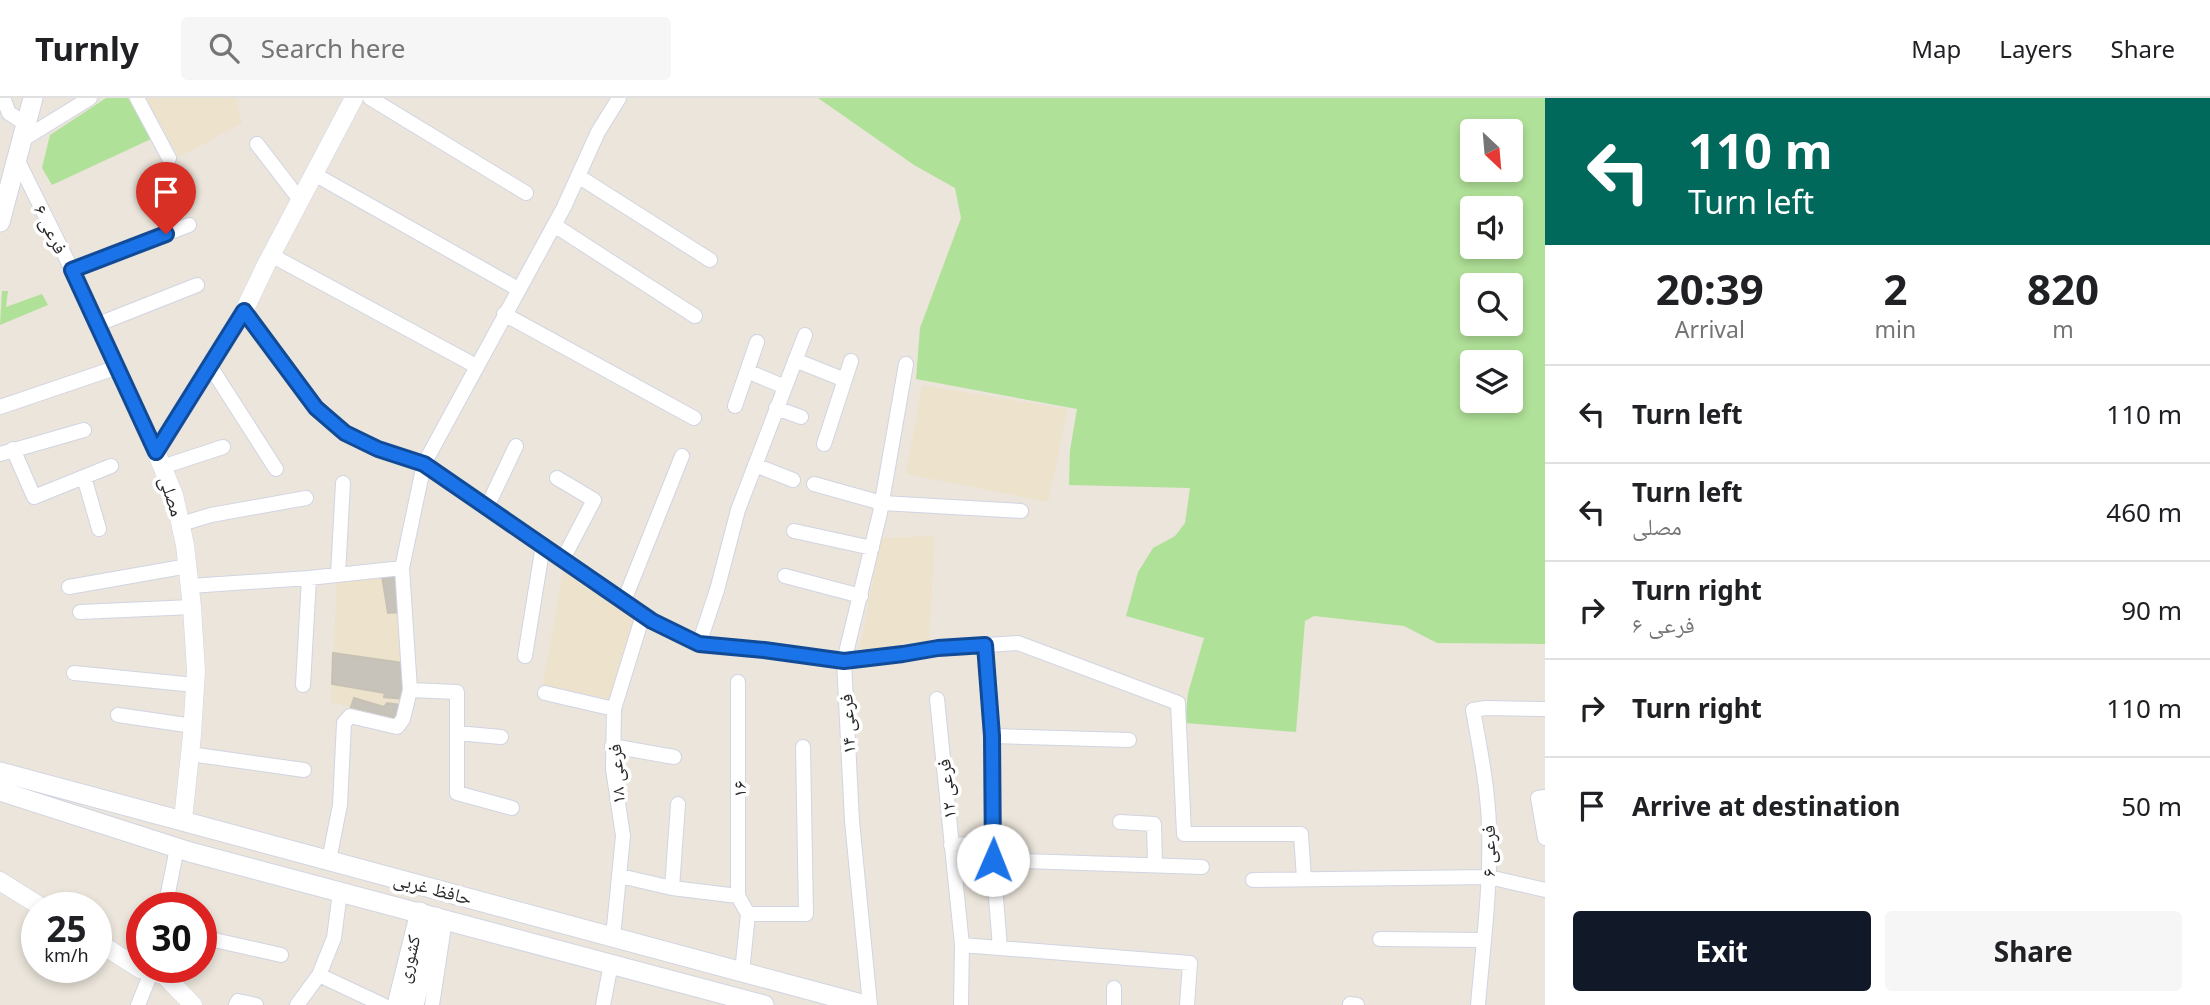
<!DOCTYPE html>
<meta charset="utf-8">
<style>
:root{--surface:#fff;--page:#f6f6f6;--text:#202124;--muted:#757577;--line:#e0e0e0;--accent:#111827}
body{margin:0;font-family:"Noto Sans","Noto Naskh Arabic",sans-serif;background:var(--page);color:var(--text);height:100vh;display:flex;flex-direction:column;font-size:26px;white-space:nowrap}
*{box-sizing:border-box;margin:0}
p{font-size:23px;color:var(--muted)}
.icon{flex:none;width:38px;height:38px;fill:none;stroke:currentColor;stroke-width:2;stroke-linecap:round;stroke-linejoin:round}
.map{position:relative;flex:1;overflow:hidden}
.drawer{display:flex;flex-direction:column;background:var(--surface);width:665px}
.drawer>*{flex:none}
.banner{background:#00695c;color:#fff;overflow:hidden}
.needle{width:46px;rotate:154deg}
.fabs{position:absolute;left:1460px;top:21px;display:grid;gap:14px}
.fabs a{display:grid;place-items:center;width:63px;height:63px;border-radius:7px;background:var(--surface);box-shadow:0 4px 10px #0003;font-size:35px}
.speed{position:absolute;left:21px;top:794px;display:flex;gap:14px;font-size:35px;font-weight:700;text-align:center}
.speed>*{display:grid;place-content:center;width:91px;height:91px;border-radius:50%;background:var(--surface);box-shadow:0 4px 10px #0003;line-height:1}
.speed small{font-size:18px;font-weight:400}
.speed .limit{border:10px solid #d22;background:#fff;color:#111}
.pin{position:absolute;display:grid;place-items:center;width:60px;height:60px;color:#fff;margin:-72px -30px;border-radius:50% 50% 50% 0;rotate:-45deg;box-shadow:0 0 7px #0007}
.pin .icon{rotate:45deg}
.me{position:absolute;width:77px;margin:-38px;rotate:1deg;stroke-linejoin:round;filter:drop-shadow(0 0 5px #0008)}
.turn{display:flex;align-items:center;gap:24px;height:147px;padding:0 28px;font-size:32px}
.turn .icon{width:91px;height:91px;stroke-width:2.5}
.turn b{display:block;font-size:49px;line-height:60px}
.eta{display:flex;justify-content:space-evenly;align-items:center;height:119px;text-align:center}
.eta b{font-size:42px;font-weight:700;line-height:49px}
.action{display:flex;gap:14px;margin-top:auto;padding:14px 28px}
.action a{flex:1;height:80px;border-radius:7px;background:var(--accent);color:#fff;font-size:28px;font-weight:700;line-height:80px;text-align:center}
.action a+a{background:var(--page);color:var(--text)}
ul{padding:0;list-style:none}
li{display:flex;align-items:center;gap:21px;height:98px;padding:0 28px;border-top:2px solid var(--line)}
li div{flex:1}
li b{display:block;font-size:26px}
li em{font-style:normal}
header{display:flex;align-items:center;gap:42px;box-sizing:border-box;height:98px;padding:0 35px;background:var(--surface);border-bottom:2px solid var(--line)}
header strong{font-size:33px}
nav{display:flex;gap:38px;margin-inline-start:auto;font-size:24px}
.search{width:490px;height:63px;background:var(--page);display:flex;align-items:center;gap:18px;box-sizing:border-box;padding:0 24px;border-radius:7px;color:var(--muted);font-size:26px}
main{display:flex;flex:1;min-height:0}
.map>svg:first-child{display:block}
.education{fill:#ede2cb}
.green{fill:#b0e198;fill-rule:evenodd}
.building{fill:#c7c3ba;stroke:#c7c1b5;stroke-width:2}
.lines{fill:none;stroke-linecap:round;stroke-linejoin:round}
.minor-casing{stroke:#d1d4e2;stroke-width:16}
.tertiary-casing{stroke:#d1d4e2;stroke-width:19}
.secondary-casing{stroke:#d1d4e2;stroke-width:21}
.minor{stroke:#fff;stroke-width:14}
.tertiary{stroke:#fff;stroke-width:18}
.secondary{stroke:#fff;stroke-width:19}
.route-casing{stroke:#114b97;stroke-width:18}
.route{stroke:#1a73e8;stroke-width:12}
.labels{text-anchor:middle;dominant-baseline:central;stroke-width:7;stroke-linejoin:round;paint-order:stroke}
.street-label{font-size:19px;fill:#292929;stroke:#fff}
</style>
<header>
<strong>Turnly</strong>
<div class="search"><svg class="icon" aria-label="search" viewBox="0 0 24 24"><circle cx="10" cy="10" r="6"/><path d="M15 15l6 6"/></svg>Search here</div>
<nav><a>Map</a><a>Layers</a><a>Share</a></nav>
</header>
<main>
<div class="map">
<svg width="1545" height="907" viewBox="0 0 1545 907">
<rect width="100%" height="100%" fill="#ebe5db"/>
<path class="education" d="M146 0H236L242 25 179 59Z
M922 287 1068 311 1048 404 906 376Z
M935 438 929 544 895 551 860 550 881 440Z
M563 473 633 521 609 601 543 587Z
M397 477 404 601 397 620 331 604 337 483Z"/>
<path class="green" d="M106 0H128L151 41 52 87 42 70 50 37Z
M818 0H1545V546L1437 545 1404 528 1314 518 1305 523 1296 634 1185 625 1188 595 1204 540 1126 518 1138 474 1153 450 1175 438 1185 425 1190 390 1069 387 1070 352 1077 311 916 281 920 230 961 120 955 90 914 67ZM1472 33H1510V72H1472ZM1472 110H1510V149H1472ZM1472 187H1510V226H1472ZM1472 264H1510V303H1472Z
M2 193H8L6 209 42 196 48 207 0 227Z"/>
<path class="building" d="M397 477 400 514 388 515 382 478Z
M333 555 404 565V601L384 599 385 595 332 586Z
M354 600 384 609 387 605 402 607 397 620 351 609Z"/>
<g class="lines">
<g class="minor-casing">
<path id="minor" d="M3 0 9 15
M137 0 169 60
M370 0 526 95
M9 15 26 26
M22 42 90 0
M257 46 300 102
M17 61 72 172 156 354
M314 76 518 191
M578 78 710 162
M554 127 695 218
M271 157 476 268
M72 172 189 127
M244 213 316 310 345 335 378 351 424 366 652 523 699 546 764 552 844 563 938 550 1018 545 1178 605 1184 736H1301L1304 781
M504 216 694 320
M96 227 197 187
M795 262 845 282
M210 268 276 371
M747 273 785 289
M735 308 757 244
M0 309 115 270
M776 310 801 319
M824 346 851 263
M13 351 34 399 111 368
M0 356 84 332
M755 367 793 382
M162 369 223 349
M84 379 99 431
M557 380 594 402 563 461
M814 386 882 405 1021 413
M487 409 516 348
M181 426 211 417 306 400
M794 433 872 450
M338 477 343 385
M785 478 861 498
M190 488 309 480 402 470
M69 489 188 468
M624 503 682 358
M80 514 192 509
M699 546 717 492 738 412 805 237
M985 547 992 638 993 762 1000 850
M525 558 543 447
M74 575 195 587
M738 584V798
M303 587 309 480
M545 595 614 611
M937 601 962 847 961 907
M118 617 193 628
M457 635 501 639
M992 638 1129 642
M612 648 674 659
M190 656 304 672
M1545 699 1538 700 1545 740
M512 710 457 695V594L410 592 402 470 424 366 564 109 598 34 619 0
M1120 724 1154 726 1155 767
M951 747 993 745
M329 762 340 707 344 625 350 618 397 629 403 621 410 592
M993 762 1202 769
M620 778 672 790 738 798 748 816 742 874
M1253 782 1489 779 1545 792
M672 790 678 706
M165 810 177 750
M748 816H806L803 649
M201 839 281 857
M613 839 623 738 613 671 614 611 643 517
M1380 841 1483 842
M962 847 1190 865 1187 907
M319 877 383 907
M1114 890V907
M1350 906 1357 907
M138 907 153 870
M236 907 238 903 256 907
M297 907 319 877 334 840 340 794
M432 907 445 822
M603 907 611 866
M870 907 852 723 844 563 880 415 906 266
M1478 907C1483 848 1491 789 1489 729 1488 690 1480 651 1473 612L1486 610 1545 611"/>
</g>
<g class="tertiary-casing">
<path id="tertiary" d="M183 722 192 637 196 573 192 509 185 447 174 397 156 354 244 213 266 167 354 0
M0 783 43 810
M96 843 140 871 164 877 193 907"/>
</g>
<g class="secondary-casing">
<path id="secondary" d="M0 124 33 0
M0 674 865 907
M0 693 190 754 764 907
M397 907 420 814
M414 907 436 819"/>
</g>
<use href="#minor" class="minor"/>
<use href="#tertiary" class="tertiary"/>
<use href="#secondary" class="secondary"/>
</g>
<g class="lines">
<g class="route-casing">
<path id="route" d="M166 136 72 172 156 354 244 213 316 310 345 335 378 351 424 366 652 523 699 546 764 552 844 563 903 556 938 550 985 547 992 638 993 762"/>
</g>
<use href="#route" class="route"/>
</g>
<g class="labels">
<g class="street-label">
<text transform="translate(51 131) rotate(64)">فرعی ۶</text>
<text transform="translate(172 398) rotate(72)">مصلی</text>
<text transform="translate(847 626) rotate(-93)">فرعی ۱۴</text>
<text transform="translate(616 676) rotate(-94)">فرعی ۱۸</text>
<text transform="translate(739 691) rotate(-90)">۱۶</text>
<text transform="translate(946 691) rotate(-96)">فرعی ۱۲</text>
<text transform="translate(1488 753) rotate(-90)">فرعی ۶</text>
<text transform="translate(433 790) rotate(15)">حافظ غربی</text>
<text transform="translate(408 861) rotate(-76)">کشوری</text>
</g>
</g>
</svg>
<div class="fabs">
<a><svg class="needle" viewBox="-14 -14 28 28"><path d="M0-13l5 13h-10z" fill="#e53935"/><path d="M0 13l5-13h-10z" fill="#757577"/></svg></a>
<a><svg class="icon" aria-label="sound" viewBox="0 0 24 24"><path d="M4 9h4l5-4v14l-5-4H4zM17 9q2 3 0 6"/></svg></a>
<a><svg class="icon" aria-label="search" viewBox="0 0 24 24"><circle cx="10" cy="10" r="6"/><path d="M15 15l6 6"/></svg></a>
<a><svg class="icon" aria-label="layers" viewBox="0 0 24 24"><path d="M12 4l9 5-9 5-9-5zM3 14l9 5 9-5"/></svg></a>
</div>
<div class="speed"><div>25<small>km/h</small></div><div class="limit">30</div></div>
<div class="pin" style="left:166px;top:136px;background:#d93025"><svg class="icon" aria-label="arrive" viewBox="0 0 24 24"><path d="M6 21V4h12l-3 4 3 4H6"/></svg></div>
<svg class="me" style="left:993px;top:762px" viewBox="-20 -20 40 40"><circle r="19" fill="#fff"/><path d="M0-13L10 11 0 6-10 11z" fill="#1a73e8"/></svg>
</div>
<section class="drawer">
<div class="banner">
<div class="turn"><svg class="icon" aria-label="left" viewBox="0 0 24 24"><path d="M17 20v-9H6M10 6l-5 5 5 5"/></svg><div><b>110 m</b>Turn left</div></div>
</div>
<div class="eta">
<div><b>20:39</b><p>Arrival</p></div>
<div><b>2</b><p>min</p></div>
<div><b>820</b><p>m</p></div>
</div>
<ul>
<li><svg class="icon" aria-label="left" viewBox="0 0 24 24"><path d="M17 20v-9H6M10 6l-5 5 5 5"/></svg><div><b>Turn left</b></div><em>110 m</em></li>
<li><svg class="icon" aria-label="left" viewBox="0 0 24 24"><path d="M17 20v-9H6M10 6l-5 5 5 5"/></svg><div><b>Turn left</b><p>مصلی</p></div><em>460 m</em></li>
<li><svg class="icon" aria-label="right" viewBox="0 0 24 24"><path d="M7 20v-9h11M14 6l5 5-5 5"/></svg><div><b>Turn right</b><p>فرعی ۶</p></div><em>90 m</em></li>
<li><svg class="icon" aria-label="right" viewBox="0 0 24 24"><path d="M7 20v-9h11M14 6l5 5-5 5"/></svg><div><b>Turn right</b></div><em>110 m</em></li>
<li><svg class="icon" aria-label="arrive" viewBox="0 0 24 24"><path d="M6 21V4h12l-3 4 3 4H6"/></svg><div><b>Arrive at destination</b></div><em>50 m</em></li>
</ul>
<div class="action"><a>Exit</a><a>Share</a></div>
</section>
</main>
